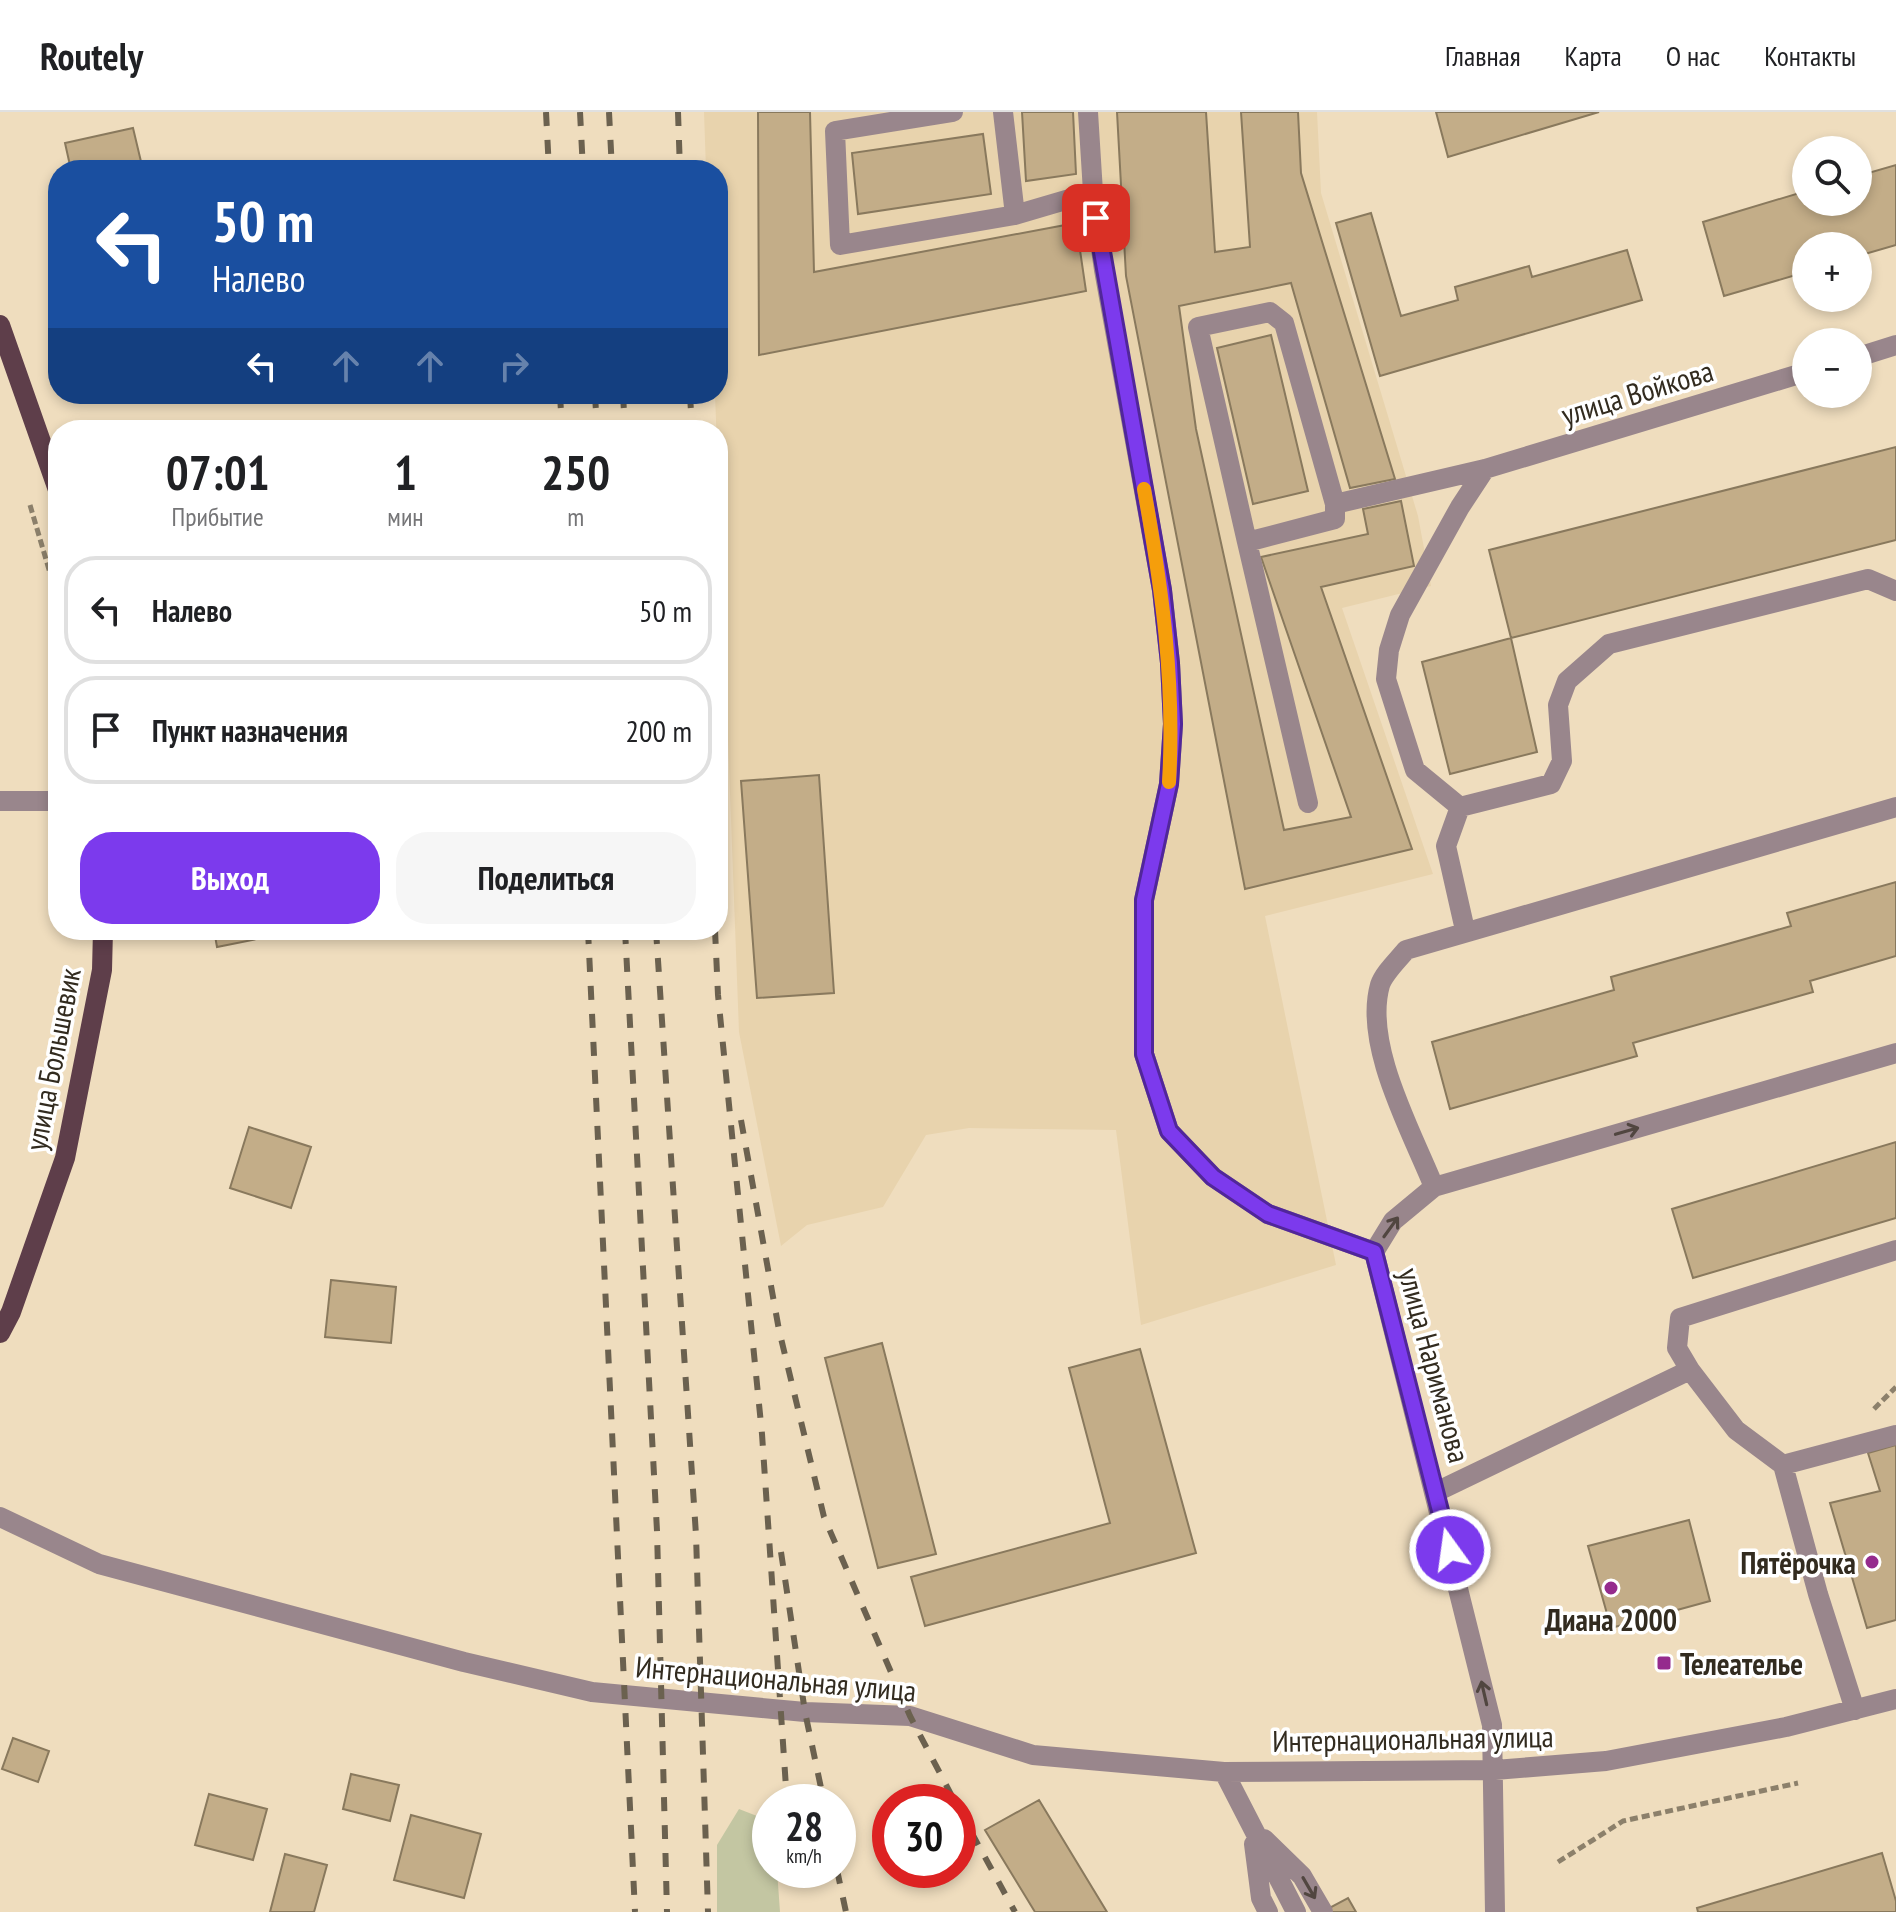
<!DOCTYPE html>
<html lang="ru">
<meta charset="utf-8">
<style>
:root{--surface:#fff;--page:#f6f6f6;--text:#202124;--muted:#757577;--line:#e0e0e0;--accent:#7c3aed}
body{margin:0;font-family:"PT Sans Narrow",sans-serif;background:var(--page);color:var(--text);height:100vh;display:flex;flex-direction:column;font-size:30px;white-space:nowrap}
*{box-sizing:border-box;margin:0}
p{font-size:26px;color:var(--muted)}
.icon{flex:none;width:44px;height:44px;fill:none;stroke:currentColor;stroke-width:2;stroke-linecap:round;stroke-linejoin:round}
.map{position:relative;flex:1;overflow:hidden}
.panel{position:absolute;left:48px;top:308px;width:680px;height:520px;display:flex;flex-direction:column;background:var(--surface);border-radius:32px;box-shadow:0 4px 12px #0003}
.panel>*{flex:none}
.top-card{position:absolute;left:48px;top:48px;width:680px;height:244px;border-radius:32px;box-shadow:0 4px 12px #0003;background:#1a4fa0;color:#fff;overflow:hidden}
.fabs{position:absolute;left:1792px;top:24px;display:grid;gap:16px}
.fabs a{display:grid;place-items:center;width:80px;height:80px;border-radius:50%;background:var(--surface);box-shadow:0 4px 12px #0003;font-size:40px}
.speed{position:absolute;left:752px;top:1672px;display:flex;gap:16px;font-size:40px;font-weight:700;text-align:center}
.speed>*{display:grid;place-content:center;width:104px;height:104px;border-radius:50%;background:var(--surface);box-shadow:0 4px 12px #0003;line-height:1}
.speed small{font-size:20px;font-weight:400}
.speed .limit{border:12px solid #d22;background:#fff;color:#111}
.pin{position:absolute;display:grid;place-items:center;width:68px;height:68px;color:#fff;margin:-34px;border-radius:16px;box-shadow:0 4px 12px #0006}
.me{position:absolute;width:88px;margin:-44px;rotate:346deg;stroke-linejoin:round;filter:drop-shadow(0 0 6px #0008)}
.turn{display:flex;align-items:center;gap:28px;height:168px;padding:0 32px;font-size:36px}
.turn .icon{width:104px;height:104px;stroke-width:2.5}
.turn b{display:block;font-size:56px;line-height:68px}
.lanes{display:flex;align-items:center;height:76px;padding:0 32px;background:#0003;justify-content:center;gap:40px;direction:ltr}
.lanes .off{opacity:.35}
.eta{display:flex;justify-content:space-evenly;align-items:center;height:136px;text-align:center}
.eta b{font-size:48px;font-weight:600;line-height:56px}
.cta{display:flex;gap:16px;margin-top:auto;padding:16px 32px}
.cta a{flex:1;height:92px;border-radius:32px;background:var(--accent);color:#fff;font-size:32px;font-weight:600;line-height:92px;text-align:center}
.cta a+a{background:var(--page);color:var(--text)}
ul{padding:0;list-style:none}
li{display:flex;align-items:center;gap:24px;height:108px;margin:0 16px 12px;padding:0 16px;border:4px solid var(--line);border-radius:32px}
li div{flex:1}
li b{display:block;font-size:30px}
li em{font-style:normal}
header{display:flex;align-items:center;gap:48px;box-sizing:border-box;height:112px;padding:0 40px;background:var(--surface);border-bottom:2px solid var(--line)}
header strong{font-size:38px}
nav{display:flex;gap:44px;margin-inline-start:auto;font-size:28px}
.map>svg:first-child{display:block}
.built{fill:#e8d3ad}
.green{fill:#c3c6a2}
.building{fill:#c3ad88;stroke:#89795d;stroke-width:2}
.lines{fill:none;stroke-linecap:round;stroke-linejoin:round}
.path{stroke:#8c806b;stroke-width:5;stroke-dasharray:8 4;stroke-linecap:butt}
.minor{stroke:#99868c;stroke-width:20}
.major{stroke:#5e3e4a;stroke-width:20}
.rail{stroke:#6b614f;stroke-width:6;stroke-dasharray:14 14;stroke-linecap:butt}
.oneway{stroke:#514640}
.route-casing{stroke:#51269a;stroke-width:20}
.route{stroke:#7c3aed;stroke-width:14}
.slow{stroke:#f59e0b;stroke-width:14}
.poi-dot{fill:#952b8d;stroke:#fff;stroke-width:3}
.labels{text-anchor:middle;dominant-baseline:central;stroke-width:7;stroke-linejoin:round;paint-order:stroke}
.street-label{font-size:30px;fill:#322b1f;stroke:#fff}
.poi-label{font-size:30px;font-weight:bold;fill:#322b1f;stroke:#fff;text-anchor:end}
</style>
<header>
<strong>Routely</strong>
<nav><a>Главная</a><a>Карта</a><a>О нас</a><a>Контакты</a></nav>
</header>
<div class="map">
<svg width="1896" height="1800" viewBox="0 0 1896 1800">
<rect width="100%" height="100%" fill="#efddbe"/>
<path class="built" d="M704 0H1317L1321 81 1418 404 1431 474 1342 496 1433 762 1265 804 1336 1153 1141 1213 1116 1018 969 1016 926 1023 883 1095 807 1113 781 1134 739 920 715 282H718V58H706Z"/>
<path class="green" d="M739 1697 770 1709V1758H777L780 1800H717V1733Z"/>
<path class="building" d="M758 0H810L814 160 1076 111 1086 179 759 243Z
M1022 0H1073L1076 62 1026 69Z
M1117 0H1206L1215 140 1250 135 1241 0H1298L1301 61 1395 367 1350 376 1291 171 1179 194 1196 317 1284 718 1351 705 1261 445 1368 422 1363 397 1401 389 1414 454 1321 475 1412 737 1245 777 1126 164Z
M1436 0H1599L1448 45Z
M133 16 143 58H71L65 31Z
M983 22 991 82 858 102 852 41Z
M1896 53V133L1858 144V134H1806V160L1724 184 1703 110 1806 79V90H1858V64Z
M1371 101 1401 204 1458 188 1455 175 1529 154 1532 165 1627 138 1642 188 1380 264 1336 111Z
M1271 223 1308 379 1253 392 1217 236Z
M1896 335V428L1511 526 1489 438Z
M1511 526 1537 640 1450 662 1422 550Z
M819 663 834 881 757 886 741 669Z
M1896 770V844L1810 869 1813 880 1633 931 1637 944 1450 997 1432 930 1614 878 1611 865 1791 814 1787 801Z
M214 818H297V819L217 835Z
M249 1015 311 1035 291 1096 230 1076Z
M1896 1030V1106L1693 1166 1672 1097Z
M331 1168 396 1175 391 1231 325 1225Z
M882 1231 936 1442 878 1456 825 1246Z
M1140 1237 1196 1441 925 1514 911 1465 1110 1411 1069 1256Z
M1896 1333V1508L1867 1516 1830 1391 1880 1379 1868 1341Z
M1689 1408 1710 1489 1611 1516 1588 1434Z
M13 1626 49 1639 38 1670 2 1657Z
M351 1662 399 1673 390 1709 343 1697Z
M209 1682 267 1697 253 1748 195 1733Z
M1039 1688 1107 1800H1035L985 1718Z
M411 1703 481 1722 464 1786 394 1768Z
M1882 1741 1896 1789V1800H1698L1697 1796Z
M285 1742 327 1753 314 1800H270Z
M1348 1786 1356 1800H1322Z"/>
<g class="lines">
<path class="path" d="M30 393 55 478 58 506
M1874 1297 1896 1275
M1558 1750 1623 1709 1798 1671"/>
<path class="minor" d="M953 0 835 19 840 133 1015 103 1093 80
M1003 0 1015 103
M1088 0 1093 80 1104 158 1162 478 1170 551 1173 612 1169 672 1144 788V942L1169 1019 1213 1065 1268 1102 1374 1140
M1858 245 1896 233
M1485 357 1460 395 1400 503 1389 538 1386 567 1415 658 1460 695 1551 672 1562 649 1558 593 1567 569 1609 532 1868 467 1896 479
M1335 392 1284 211 1270 200 1198 215 1247 430 1335 407V392L1485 357 1806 260
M1247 430 1308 691
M0 689H58
M1460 695 1446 734 1465 818
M1434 1075C1412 1020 1363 933 1380 873 1384 861 1398 848 1406 838L1896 695
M1783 1353 1736 1318 1690 1258 1677 1236 1680 1206 1896 1138
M1436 1380 1690 1258
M0 1405 99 1452 464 1550 592 1580 805 1600 910 1604 1033 1643 1224 1660 1495 1658 1606 1649 1786 1615 1896 1587
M1855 1598 1818 1482 1783 1353 1896 1323
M1224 1660 1296 1800
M1264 1727 1302 1764 1323 1800
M1254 1732 1261 1786 1268 1800
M1495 1800 1492 1613 1374 1140 1393 1109 1434 1075 1896 941"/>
<path class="major" d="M0 213 58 378
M0 1221 11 1200 65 1046 102 858 103 818"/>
<path class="rail" d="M546 0 549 58
M580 0 583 58
M609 0 612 58
M678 0 680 58
M560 282 562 318
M595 282 597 318
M623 282 625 318
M690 282 692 318
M588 818 635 1800
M625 818 657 1419 667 1800
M656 818 696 1423 708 1800
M715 818 718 883 762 1322 787 1690
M741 1008 779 1218 824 1405 910 1604 955 1690
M781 1440 805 1600 824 1690
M958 1696 1015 1800
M837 1758 846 1800"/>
</g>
<defs><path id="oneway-shaft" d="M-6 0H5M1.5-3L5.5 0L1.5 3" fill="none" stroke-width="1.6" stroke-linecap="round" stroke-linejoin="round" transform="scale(2)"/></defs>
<g class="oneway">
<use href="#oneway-shaft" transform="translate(1627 1019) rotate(-16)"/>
<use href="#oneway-shaft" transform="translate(1391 1115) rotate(-54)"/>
<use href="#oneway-shaft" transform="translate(1484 1581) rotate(-103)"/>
<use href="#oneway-shaft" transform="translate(1309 1776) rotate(60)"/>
</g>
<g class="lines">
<g class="route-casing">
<path id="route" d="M1096 106 1162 478 1170 551 1173 612 1169 672 1144 788V942L1169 1019 1213 1065 1268 1102 1374 1140 1450 1438"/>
</g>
<use href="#route" class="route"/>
<path class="slow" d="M1144 377C1162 476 1175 570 1169 670"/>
</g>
<g class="poi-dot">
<circle cx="1872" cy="1450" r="8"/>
<circle cx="1611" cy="1476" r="8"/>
<rect x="1656" y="1543" width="16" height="16" rx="4"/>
</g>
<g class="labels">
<g class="street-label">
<text transform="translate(1637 280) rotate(-17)">улица Войкова</text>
<text transform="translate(52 947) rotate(-79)">улица Большевик</text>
<text transform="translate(1435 1253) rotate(75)">улица Нариманова</text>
<text transform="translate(776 1566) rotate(5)">Интернациональная улица</text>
<text transform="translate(1413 1626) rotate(-1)">Интернациональная улица</text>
</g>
<g class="poi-label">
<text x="1856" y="1450">Пятёрочка</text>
<text x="1611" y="1507" text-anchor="middle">Диана 2000</text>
<text x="1680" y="1551" text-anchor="start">Телеателье</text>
</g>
</g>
</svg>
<div class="fabs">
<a><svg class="icon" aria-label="search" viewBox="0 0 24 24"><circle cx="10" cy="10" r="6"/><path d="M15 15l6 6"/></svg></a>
<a>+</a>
<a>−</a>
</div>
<div class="speed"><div>28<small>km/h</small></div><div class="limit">30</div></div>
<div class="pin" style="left:1096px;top:106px;background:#d93025"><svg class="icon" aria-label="arrive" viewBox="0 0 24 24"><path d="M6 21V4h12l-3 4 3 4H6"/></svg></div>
<svg class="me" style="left:1450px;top:1438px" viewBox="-20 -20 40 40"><circle r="17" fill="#7c3aed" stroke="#fff" stroke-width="3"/><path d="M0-11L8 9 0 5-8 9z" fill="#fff"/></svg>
<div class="top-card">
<div class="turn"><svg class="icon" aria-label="left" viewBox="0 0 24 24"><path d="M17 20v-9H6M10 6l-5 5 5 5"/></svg><div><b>50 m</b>Налево</div></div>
<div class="lanes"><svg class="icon" aria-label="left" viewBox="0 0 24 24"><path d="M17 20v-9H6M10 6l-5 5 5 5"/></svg><svg class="icon off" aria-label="ahead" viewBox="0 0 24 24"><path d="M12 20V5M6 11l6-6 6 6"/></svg><svg class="icon off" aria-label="ahead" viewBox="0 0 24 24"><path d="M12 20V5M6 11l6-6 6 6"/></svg><svg class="icon off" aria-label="right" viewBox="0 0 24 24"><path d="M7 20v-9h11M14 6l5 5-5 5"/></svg></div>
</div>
<section class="panel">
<div class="eta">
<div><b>07:01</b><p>Прибытие</p></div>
<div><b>1</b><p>мин</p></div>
<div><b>250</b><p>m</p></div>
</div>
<ul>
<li><svg class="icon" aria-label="left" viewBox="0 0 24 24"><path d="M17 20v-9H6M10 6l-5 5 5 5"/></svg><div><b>Налево</b></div><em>50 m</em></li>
<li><svg class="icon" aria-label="arrive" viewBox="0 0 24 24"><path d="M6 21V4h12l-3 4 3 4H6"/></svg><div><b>Пункт назначения</b></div><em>200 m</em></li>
</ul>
<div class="cta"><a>Выход</a><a>Поделиться</a></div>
</section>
</div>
